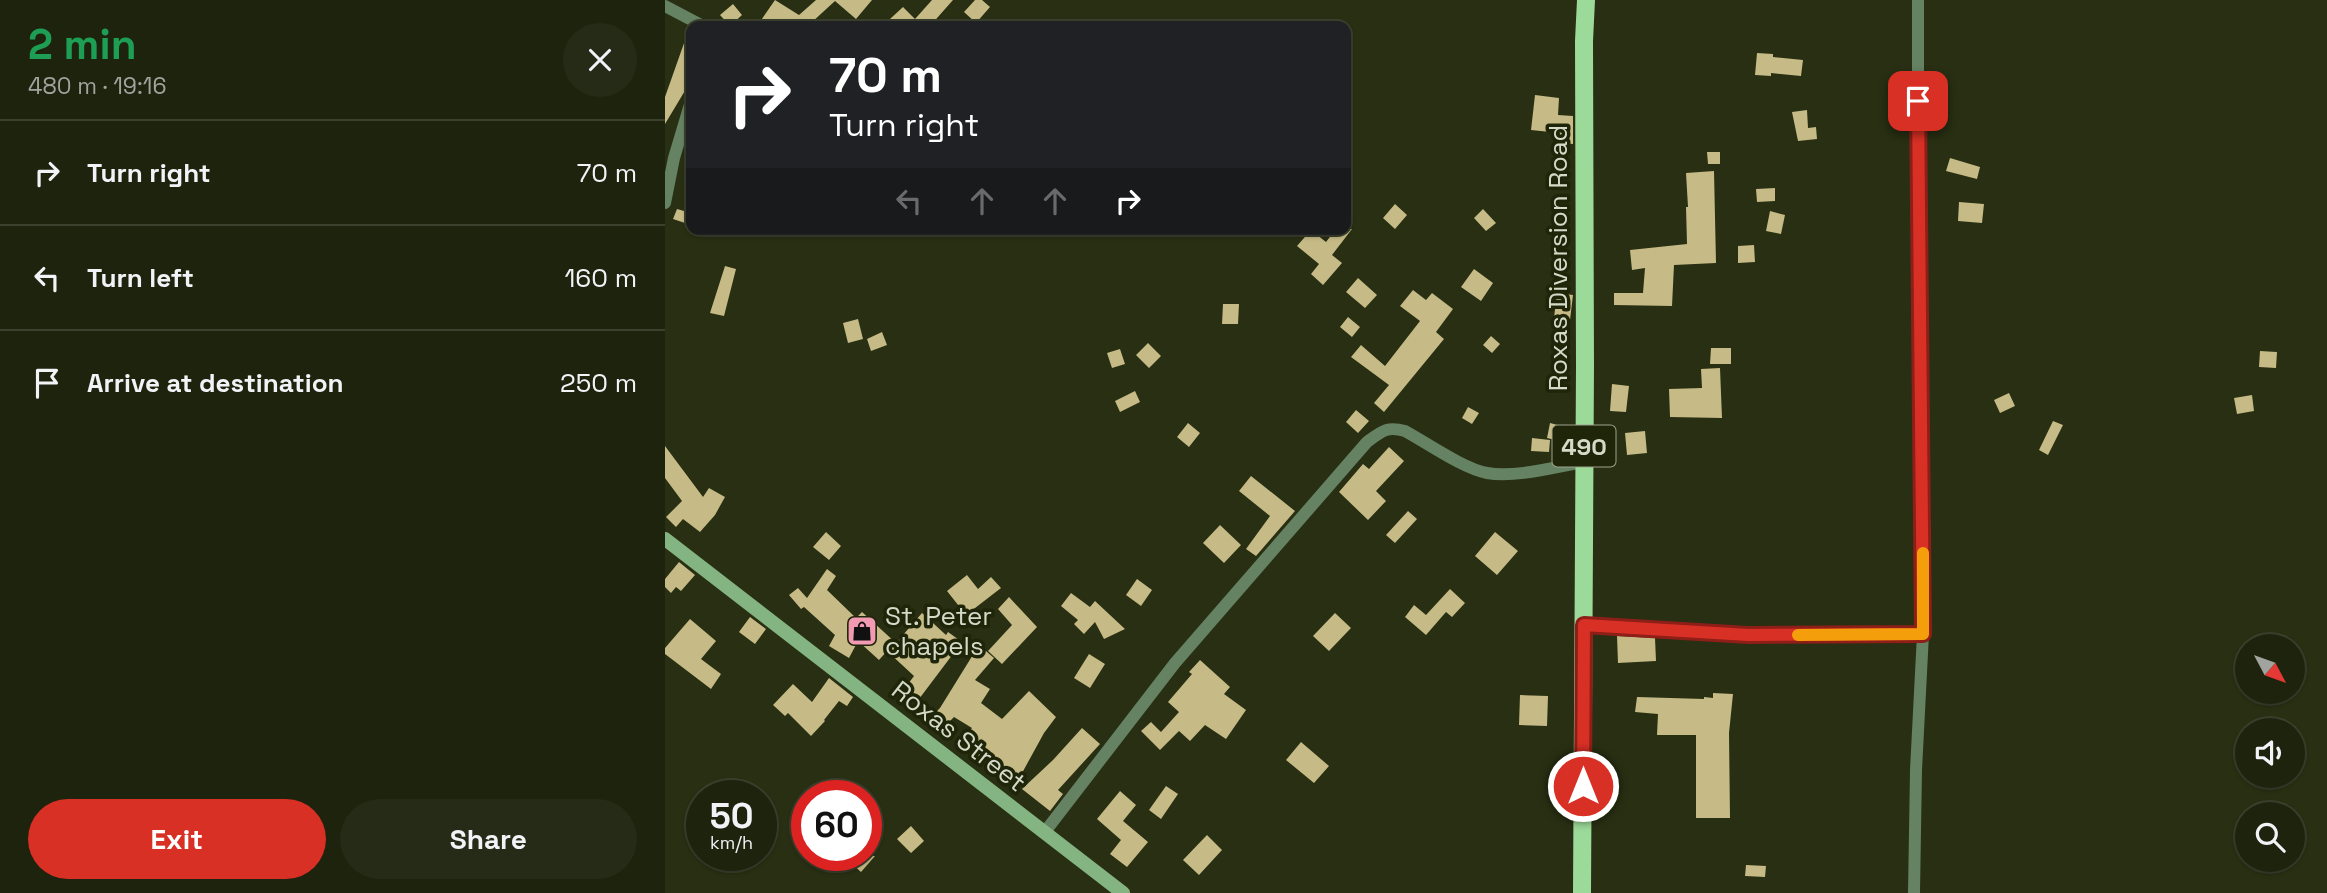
<!DOCTYPE html>
<meta charset="utf-8">
<style>
:root{--surface:#1e230e;--page:#262b17;--text:#f1f3f6;--muted:#a1a49e;--line:#3c402e;--accent:#d93025}
body{margin:0;font-family:"Space Grotesk",sans-serif;background:var(--page);color:var(--text);height:100vh;display:flex;flex-direction:column;font-size:26px;white-space:nowrap}
*{box-sizing:border-box;margin:0}
p{font-size:23px;color:var(--muted)}
.icon{flex:none;width:38px;height:38px;fill:none;stroke:currentColor;stroke-width:2;stroke-linecap:round;stroke-linejoin:round}
.map{position:relative;flex:1;overflow:hidden}
.drawer{display:flex;flex-direction:column;background:var(--surface);width:665px}
.drawer>*{flex:none}
.banner{position:absolute;left:21px;top:21px;width:665px;height:214px;border-radius:14px;box-shadow:0 2px 5px #0004,0 0 0 2px var(--line);background:#202124;color:#fff;overflow:hidden}
.needle{width:46px;rotate:131deg}
.controls{position:absolute;left:1570px;top:634px;display:grid;gap:14px}
.controls a{display:grid;place-items:center;width:70px;height:70px;border-radius:50%;background:var(--surface);box-shadow:0 2px 5px #0004,0 0 0 2px var(--line);font-size:35px}
.speed{position:absolute;left:21px;top:780px;display:flex;gap:14px;font-size:35px;font-weight:700;text-align:center}
.speed>*{display:grid;place-content:center;width:91px;height:91px;border-radius:50%;background:var(--surface);box-shadow:0 2px 5px #0004,0 0 0 2px var(--line);line-height:1}
.speed small{font-size:18px;font-weight:400}
.speed .limit{border:10px solid #d22;background:#fff;color:#111}
.pin{position:absolute;display:grid;place-items:center;width:60px;height:60px;color:#fff;margin:-30px;border-radius:14px;box-shadow:0 4px 10px #0006}
.me{position:absolute;width:77px;margin:-38px;rotate:0deg;stroke-linejoin:round;filter:drop-shadow(0 0 5px #0008)}
.turn{display:flex;align-items:center;gap:24px;height:147px;padding:0 28px;font-size:32px}
.turn .icon{width:91px;height:91px;stroke-width:2.5}
.turn b{display:block;font-size:49px;line-height:60px}
.lanes{display:flex;align-items:center;height:66px;padding:0 28px;background:#0003;justify-content:center;gap:35px;direction:ltr}
.lanes .off{opacity:.35}
.round{display:grid;place-items:center;flex:none;width:74px;height:74px;border-radius:37px;background:var(--page)}
.headline{display:flex;align-items:center;justify-content:space-between;height:119px;padding:0 28px}
h1{font-size:42px;font-weight:700;line-height:52px;color:#1e9e55}
.primary-button{display:flex;gap:14px;margin-top:auto;padding:14px 28px}
.primary-button a{flex:1;height:80px;border-radius:42px;background:var(--accent);color:#fff;font-size:28px;font-weight:700;line-height:80px;text-align:center}
.primary-button a+a{background:var(--page);color:var(--text)}
ul{padding:0;list-style:none}
li{display:flex;align-items:center;gap:21px;height:105px;padding:0 28px;border-top:2px solid var(--line)}
li div{flex:1}
li b{display:block;font-size:26px}
li em{font-style:normal}
main{display:flex;flex:1;min-height:0}
.map>svg:first-child{display:block}
.building{fill:#c6ba86}
.lines{fill:none;stroke-linecap:round;stroke-linejoin:round}
.minor{stroke:#658263;stroke-width:12}
.secondary{stroke:#84b481;stroke-width:14}
.primary{stroke:#9cda99;stroke-width:18}
.route-casing{stroke:#8d1f18;stroke-width:18}
.route{stroke:#d93025;stroke-width:12}
.slow{stroke:#f59e0b;stroke-width:12}
.labels{text-anchor:middle;dominant-baseline:central;stroke-width:7;stroke-linejoin:round;paint-order:stroke}
.shield{fill:#1f2508;stroke:#9ea38e;stroke-width:2}
.shield-label{font-size:24px;font-weight:bold;fill:#d4d9c8}
.street-label{font-size:26px;fill:#d4d9c8;stroke:#1f2508}
.poi-label{font-size:26px;fill:#d4d9c8;stroke:#1f2508;text-anchor:start}
</style>
<main>
<section class="drawer">
<div class="headline"><div><h1>2 min</h1><p>480 m · 19:16</p></div><a class="round"><svg class="icon" aria-label="close" viewBox="0 0 24 24"><path d="M6 6l12 12M18 6L6 18"/></svg></a></div>
<ul>
<li><svg class="icon" aria-label="right" viewBox="0 0 24 24"><path d="M7 20v-9h11M14 6l5 5-5 5"/></svg><div><b>Turn right</b></div><em>70 m</em></li>
<li><svg class="icon" aria-label="left" viewBox="0 0 24 24"><path d="M17 20v-9H6M10 6l-5 5 5 5"/></svg><div><b>Turn left</b></div><em>160 m</em></li>
<li><svg class="icon" aria-label="arrive" viewBox="0 0 24 24"><path d="M6 21V4h12l-3 4 3 4H6"/></svg><div><b>Arrive at destination</b></div><em>250 m</em></li>
</ul>
<div class="primary-button"><a>Exit</a><a>Share</a></div>
</section>
<div class="map">
<svg width="1662" height="893" viewBox="0 0 1662 893">
<rect width="100%" height="100%" fill="#282f12"/>
<path class="building" d="M110 0 134 15 151 0H207L191 19 170 1 146 23 152 26H92Z
M267 0H288L265 26H232L225 19 238 7 250 19Z
M310 0H317L325 7 311 23 299 12Z
M68 4 77 15 65 26 55 15Z
M24 29 26 30V73L21 89 0 124V97Z
M1092 53 1108 54V57L1138 60 1136 76 1106 73V76L1090 75Z
M1244 73V88L1229 89V74Z
M870 95 894 98 893 115 908 116V144L894 143 895 133 866 130Z
M1142 110 1143 128 1151 127 1152 139 1133 141 1127 112Z
M1042 152H1055V164H1043Z
M1285 158 1315 167 1312 179 1281 171Z
M1049 171 1051 263 1009 265 1007 306 949 305V293H978L980 268 967 270 965 250 1022 244 1021 207H1023L1021 173Z
M1110 188V201L1092 202 1091 189Z
M1294 202 1319 204 1317 223 1293 221Z
M730 204 742 215 730 229 718 218Z
M12 209 26 213V225L8 219Z
M818 209 831 223 821 231 809 218Z
M1105 211 1120 215 1116 234 1101 231Z
M671 229H687L667 255 677 263 658 285 646 274 654 264 632 246 646 230 661 242Z
M1089 245 1090 262 1073 263V246Z
M60 266 71 269 59 316 45 313Z
M809 269 828 283 816 301 796 287Z
M693 278 712 295 700 308 681 292Z
M748 290 761 300 767 293 788 309 771 332 779 339 719 412 709 403 724 385 686 357 696 345 720 366 755 321 735 306Z
M892 293 908 295 905 320 889 318Z
M558 304H574L573 324H557Z
M683 317 695 327 687 337 675 327Z
M193 319 198 339 183 343 178 323Z
M217 332 222 345 206 351 202 339Z
M826 336 835 344 827 353 818 345Z
M483 343 496 356 484 368 471 355Z
M1046 348H1066V364H1045Z
M455 349 460 364 447 368 442 353Z
M1595 351 1612 352 1611 368 1594 367Z
M1055 368 1057 418 1005 417 1004 389 1037 388 1036 369Z
M947 384 964 386 961 412 945 411Z
M470 391 475 402 455 412 450 401Z
M1344 393 1350 406 1335 413 1329 400Z
M1587 395 1589 411 1572 414 1569 398Z
M803 407 814 413 807 424 797 418Z
M691 410 704 421 693 433 681 422Z
M1388 421 1398 425 1383 455 1374 450Z
M523 423 535 433 524 447 512 437Z
M885 423 908 429V444L882 438Z
M980 431 982 453 962 455 960 433Z
M867 438 885 440 884 452 866 451Z
M0 446 38 497 44 488 60 497 50 515 35 532 18 519 11 527 1 517 17 501 0 478Z
M724 447 739 461 711 491 721 501 703 520 674 492 698 464 704 469Z
M586 476 630 511 591 556 581 549 605 516 574 491Z
M743 511 752 519 730 543 721 535Z
M555 525 576 545 559 563 538 543Z
M161 532 176 546 164 560 148 547Z
M830 532 853 551 832 575 810 556Z
M14 562 30 575 16 591 11 587 6 593 0 587V579Z
M162 569 171 576 162 590 191 618 197 612 231 643 257 613 281 635 283 632 297 642 251 703 237 692 249 676 222 651 214 660 193 641 184 658 164 646 170 635 139 607 136 609 124 595 133 588 142 598Z
M302 575 313 589 326 577 336 588 301 615 282 591Z
M472 579 487 590 476 606 461 595Z
M785 589 800 603 787 617 781 612 761 635 740 617 749 605 761 615Z
M406 593 425 607 430 601 460 629 439 639 430 622 419 634 409 624 413 620 396 606Z
M344 597 372 627 337 664 323 651 347 625 333 609Z
M670 613 686 628 664 651 648 636Z
M85 617 101 629 90 644 74 632Z
M25 619 51 641 36 659 56 674 46 689 0 654V648Z
M952 636 990 638 991 661 953 663Z
M314 645 329 658 310 680 325 689 316 703 337 719 364 691 391 717 379 733 351 784 344 779 343 781 309 755 317 744 303 733 307 728 289 717 276 730 264 719 275 708Z
M424 654 440 664 425 688 409 678Z
M535 660 565 687 559 694 581 710 561 739 540 725 525 741 514 731 495 750 476 731 486 722 496 732 514 712 503 702 527 674 524 672Z
M164 678 188 697 182 706 174 701 159 720 160 721 146 736 123 713 120 716 108 705 128 684 147 702Z
M1048 693 1068 694 1064 733 1065 818H1031V735H992L993 714 970 712 972 697 1039 699V697L1048 698Z
M855 695 883 696 882 726 854 725Z
M417 728 435 744 393 790 398 794 385 811 357 789 388 760Z
M636 742 664 766 649 783 621 760Z
M501 786 513 794 496 819 484 810Z
M455 791 471 805 458 821 483 842 462 867 445 854 456 840 432 819Z
M246 826 259 841 246 853 232 839Z
M542 835 557 850 534 875 518 860Z
M190 856H210L196 872 185 862Z
M1081 865 1101 866 1100 877 1080 876Z"/>
<g class="lines">
<path class="minor" d="M0 6 38 26
M0 203 9 158 26 101
M919 625 1083 635 1258 634
M379 833 510 663 702 442C717 431 722 426 740 431 762 443 799 469 822 473 850 478 890 467 919 462
M1249 893 1251 770 1258 634V470L1253 252V0"/>
<path class="secondary" d="M0 539 458 893"/>
<path class="primary" d="M917 893 920 366 919 41 921 0"/>
</g>
<g class="lines">
<g class="route-casing">
<path id="route" d="M918 786 919 625 1083 635 1258 634 1253 101"/>
</g>
<use href="#route" class="route"/>
<path class="slow" d="M1133 635 1258 634V553"/>
</g>
<defs>
<g id="shop-square" transform="scale(1.575)"><rect x="-9" y="-9" width="18" height="18" rx="4" fill="#f19ab1" stroke="#1f2508"/><path d="M-5-2.5h2.3a2.7 3.5 0 0 1 5.4 0H5L5.5 6h-11ZM-1.5-2.5h3a1.5 2.3 0 0 0-3 0Z" fill="#111"/></g>
</defs>
<g fill-rule="evenodd">
<use href="#shop-square" x="197" y="631"/>
</g>
<g class="labels">
<rect class="shield" x="887.5" y="425.5" width="63" height="41" rx="5"/>
<g class="shield-label">
<text x="919" y="446">490</text>
</g>
<g class="street-label">
<text transform="translate(893 258) rotate(-90)">Roxas Diversion Road</text>
<text transform="translate(294 736) rotate(38)">Roxas Street</text>
</g>
<g class="poi-label">
<text x="220" y="616">St. Peter<tspan x="220" dy="30">chapels</tspan></text>
</g>
</g>
</svg>
<div class="controls">
<a><svg class="needle" viewBox="-14 -14 28 28"><path d="M0-13l5 13h-10z" fill="#e53935"/><path d="M0 13l5-13h-10z" fill="#a1a49e"/></svg></a>
<a><svg class="icon" aria-label="sound" viewBox="0 0 24 24"><path d="M4 9h4l5-4v14l-5-4H4zM17 9q2 3 0 6"/></svg></a>
<a><svg class="icon" aria-label="search" viewBox="0 0 24 24"><circle cx="10" cy="10" r="6"/><path d="M15 15l6 6"/></svg></a>
</div>
<div class="speed"><div>50<small>km/h</small></div><div class="limit">60</div></div>
<div class="pin" style="left:1253px;top:101px;background:#d93025"><svg class="icon" aria-label="arrive" viewBox="0 0 24 24"><path d="M6 21V4h12l-3 4 3 4H6"/></svg></div>
<svg class="me" style="left:918px;top:786px" viewBox="-20 -20 40 40"><circle r="17" fill="#d93025" stroke="#fff" stroke-width="3"/><path d="M0-11L8 9 0 5-8 9z" fill="#fff"/></svg>
<div class="banner">
<div class="turn"><svg class="icon" aria-label="right" viewBox="0 0 24 24"><path d="M7 20v-9h11M14 6l5 5-5 5"/></svg><div><b>70 m</b>Turn right</div></div>
<div class="lanes"><svg class="icon off" aria-label="left" viewBox="0 0 24 24"><path d="M17 20v-9H6M10 6l-5 5 5 5"/></svg><svg class="icon off" aria-label="ahead" viewBox="0 0 24 24"><path d="M12 20V5M6 11l6-6 6 6"/></svg><svg class="icon off" aria-label="ahead" viewBox="0 0 24 24"><path d="M12 20V5M6 11l6-6 6 6"/></svg><svg class="icon" aria-label="right" viewBox="0 0 24 24"><path d="M7 20v-9h11M14 6l5 5-5 5"/></svg></div>
</div>
</div>
</main>
